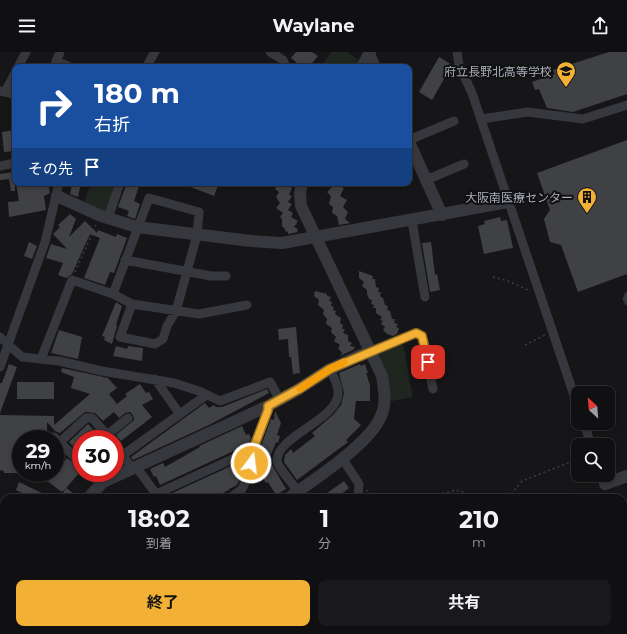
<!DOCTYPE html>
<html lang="ja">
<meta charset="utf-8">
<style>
:root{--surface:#101012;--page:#19191b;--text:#f1f3f6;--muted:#9c9d9f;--line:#303032;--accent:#f2b134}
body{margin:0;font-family:Montserrat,"Noto Sans JP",sans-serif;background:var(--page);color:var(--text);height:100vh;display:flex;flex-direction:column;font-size:15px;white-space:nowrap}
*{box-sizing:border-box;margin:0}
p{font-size:13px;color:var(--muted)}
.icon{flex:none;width:22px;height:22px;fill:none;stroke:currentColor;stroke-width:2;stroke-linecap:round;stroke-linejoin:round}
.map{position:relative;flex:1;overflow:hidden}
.panel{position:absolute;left:0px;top:442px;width:627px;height:140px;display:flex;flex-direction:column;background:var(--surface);border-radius:12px 12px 0 0;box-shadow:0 2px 6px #0003,0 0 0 1px var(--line)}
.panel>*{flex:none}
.guide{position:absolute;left:12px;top:12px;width:400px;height:122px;border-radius:8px;box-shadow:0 2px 6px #0003,0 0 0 1px var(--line);background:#1a4fa0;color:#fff;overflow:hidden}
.needle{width:26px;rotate:334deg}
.tools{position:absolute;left:571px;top:334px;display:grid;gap:8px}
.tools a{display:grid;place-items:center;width:44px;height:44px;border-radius:8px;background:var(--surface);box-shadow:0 2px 6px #0003,0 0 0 1px var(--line);font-size:20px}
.speed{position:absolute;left:12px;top:378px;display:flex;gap:8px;font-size:20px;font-weight:700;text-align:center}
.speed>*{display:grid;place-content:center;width:52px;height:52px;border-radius:50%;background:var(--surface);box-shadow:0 2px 6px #0003,0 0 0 1px var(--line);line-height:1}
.speed small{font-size:10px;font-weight:400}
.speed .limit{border:6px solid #d22;background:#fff;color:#111}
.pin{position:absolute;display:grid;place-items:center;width:34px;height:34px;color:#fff;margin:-17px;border-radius:8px;box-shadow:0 2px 6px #0006}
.me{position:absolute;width:44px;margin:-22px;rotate:15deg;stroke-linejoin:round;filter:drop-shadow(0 0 3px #0008)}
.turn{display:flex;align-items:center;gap:14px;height:84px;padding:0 16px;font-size:18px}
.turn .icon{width:52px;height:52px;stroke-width:2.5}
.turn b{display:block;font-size:28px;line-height:34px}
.then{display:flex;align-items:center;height:38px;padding:0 16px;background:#0003;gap:8px;font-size:15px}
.eta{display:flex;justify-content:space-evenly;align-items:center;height:68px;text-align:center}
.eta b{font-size:24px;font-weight:700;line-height:28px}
.primary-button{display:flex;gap:8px;margin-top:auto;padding:8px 16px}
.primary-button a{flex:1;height:46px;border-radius:8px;background:var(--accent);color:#111;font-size:16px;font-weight:700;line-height:46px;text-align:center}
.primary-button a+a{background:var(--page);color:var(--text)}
header{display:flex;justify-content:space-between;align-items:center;height:52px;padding:0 16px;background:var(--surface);font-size:18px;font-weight:700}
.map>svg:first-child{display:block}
.green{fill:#1e261f}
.building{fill:#404145}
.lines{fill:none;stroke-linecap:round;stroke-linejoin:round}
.path{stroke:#3d3f44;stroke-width:1.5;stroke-dasharray:2 3;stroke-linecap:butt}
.service{stroke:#37383d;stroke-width:4.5}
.minor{stroke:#37383d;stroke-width:9}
.tertiary{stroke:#37383d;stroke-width:12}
.route-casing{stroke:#9d7322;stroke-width:10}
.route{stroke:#f2b134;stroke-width:7}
.slow{stroke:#f59e0b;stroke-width:7}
.labels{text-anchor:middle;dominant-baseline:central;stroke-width:4;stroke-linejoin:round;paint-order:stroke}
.poi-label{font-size:12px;fill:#a8adb8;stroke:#111113;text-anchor:end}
</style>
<header><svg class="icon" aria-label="menu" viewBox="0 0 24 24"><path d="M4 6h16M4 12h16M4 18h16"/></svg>Waylane<svg class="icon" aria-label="share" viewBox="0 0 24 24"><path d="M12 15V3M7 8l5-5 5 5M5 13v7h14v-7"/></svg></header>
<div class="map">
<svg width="627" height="582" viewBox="0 0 627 582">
<rect width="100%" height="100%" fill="#161618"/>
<path class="green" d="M331 0H347L361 10 358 15H321Z
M91 131H119L107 165 82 155Z
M402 287C407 306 408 326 413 345L392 349 387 346 372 299Z"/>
<path class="building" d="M296 0H312L318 4 309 15H302L291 6Z
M609 0H627V42L573 60 547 56 539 37 535 38 532 30 555 22 553 18Z
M439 5 452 13 432 48 419 40Z
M15 78V99L4 100 2 80Z
M627 88V222L578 240 561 193 550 190 544 167 550 158 537 121Z
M15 120V139H11L9 127 0 128V122Z
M16 131H48L50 141 44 144 46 158 9 165 8 150 19 149Z
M72 131H81L78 145 70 142Z
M127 131 139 134 134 149 140 152 135 167 127 164 129 159 118 155Z
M180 131H219L214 144Z
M279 131H290L289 134 292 136 289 143 292 144 288 150 292 152 288 158 293 161 291 165 298 169 294 175 298 177 297 179 298 180 288 182V180L285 179V177L282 174V167L280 165 283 161 276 156 280 151 276 145 279 140 275 137Z
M327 131H344L341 135 344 136 340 144 347 148 343 155 348 160 345 167 350 171 339 173 337 164 332 161 333 155 329 152 331 144 327 140 332 135Z
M70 162 76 167 69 185 85 169 97 181 98 178 116 185 117 182 127 186 114 221 110 220 105 233 84 226 100 186 90 182 72 222 66 226 58 223 63 211 46 206 51 192 67 197 53 182 60 175 58 173Z
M500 165 501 169 507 168 513 196 484 202 478 174 485 172 484 169Z
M29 190 37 194 32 207 24 204Z
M431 190 435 223 437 222 440 238 430 240 422 191Z
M359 219 373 224 372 227H375L376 235 379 236 378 240H381L380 244 383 246 385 253 388 254 387 258 390 259 392 267H395L394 271 398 272 396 275 399 276 397 282 393 284 387 282 383 278 385 275 381 272 383 269 380 268 382 265 376 261V256H373L374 253 371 252 372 248 369 247 367 242V238L362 234 364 230 359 226Z
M315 239 327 242V244L331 245 329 249 332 250 331 254 334 255 333 258 336 259 335 262 341 266 340 271 343 273 342 277H345L343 281 348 283V289L352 291 350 294 355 295 353 298 340 304 342 301 338 296 340 293 334 289 336 285 331 280 332 276 326 272 327 267 323 262 324 258 318 253 319 248 314 244Z
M116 250 122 254 116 273 117 274 112 292 104 288 105 285 102 284Z
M296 275 300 321 293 322 291 305H289L288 287 279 288 278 277Z
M59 278 82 285 78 307 51 301Z
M116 294 127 297 128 294 143 296 142 309 113 304Z
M9 312 17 315 0 361V331H2Z
M360 312 361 314 365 312 368 321H366L370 333V349H356L354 367 361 373 346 388 348 390 297 428 284 410 285 403 291 397 293 401 315 384 312 381 334 362 341 353 344 341 339 321Z
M62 316 108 326 117 336 109 342 117 352 127 344 125 342 140 332 146 341 149 340 153 347 142 353 152 365 121 389 116 383 134 368 133 363 130 360 125 361 119 366 114 360 103 369 95 361 85 360 60 381 55 379 47 370V387H21V421H4V419L0 418V363L54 364V373L90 342 71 336 74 325 61 320Z
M17 330H54V347H17Z
M267 337 269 341 209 373 133 408 131 405 205 351 209 356 214 353 216 355H222Z
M275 359 281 371 277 383 280 384 278 391 276 390 266 415 271 411 286 437 276 443 268 430 266 431 256 417 258 402 271 367 274 368Z
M88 372 102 387H81V403L69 390Z
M242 374 246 383 249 382 251 386 249 392 160 433 156 424 154 425 150 417 163 411 165 415 200 395 199 394Z
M67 406 81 417V419L66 436 80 446H68L63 441 66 436 62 440 43 426 47 421H55Z
M244 408V415L235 419 239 429 237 433 229 437V438L212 446H169L168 443Z
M344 429 349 436 336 446H320Z
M19 430 52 446H33L16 438Z"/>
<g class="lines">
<path class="path" d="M75 220 96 173
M493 225 508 229 530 239
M525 293 545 283
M366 438 378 446
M428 446C437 441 447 442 455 438L464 440 473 446
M508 446 522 429 578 407
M428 578V582
M517 582V578
M564 582 565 578"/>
<path class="service" d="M627 242 625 247 627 251"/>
<path class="minor" d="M270 0 283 8 286 15
M457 0 459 13 472 41 578 355
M56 9 70 15
M18 15 26 0
M54 15 60 0
M146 15 155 0
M0 39 5 40 15 21
M5 40 15 43
M481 67 528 60 583 67 627 53
M409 88 454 69
M0 114 15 111
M426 128 464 112
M108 166 120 131
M412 169 425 245
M125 208 211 224H226
M113 242 149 146 199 160 197 183 176 259 167 274 163 287 155 292 120 285 132 252
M0 285 22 305 59 309 102 319 174 331 199 339 220 349 270 330 280 348
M370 299 416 281 422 284 433 337
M41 307 72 228 113 242 132 252 199 262 247 253
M0 315 45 190 59 131
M155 327 179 361
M584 371 591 393
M107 383 128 366
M54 385 81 411
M60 390 86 366H92L111 387
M115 392 133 418
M123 403 205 344
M342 406 359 432 358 446
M137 416 159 446
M94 421 103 430
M602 423 605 432
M298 439C293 432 278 416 277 409 276 384 340 367 338 340 338 332 333 324 330 317
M156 442 254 397
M230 446 242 437 249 422 252 401 268 358V354
M0 532 4 533
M87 578 90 582
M136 578 139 582
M362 578V582
M44 582 46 578
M243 582V578
M281 582V578
M310 582V578"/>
<path class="tertiary" d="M369 2 375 15
M362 15 370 0
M409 90 442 163
M57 144 101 164 137 175 251 189 282 191 508 150
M605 432 627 424
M88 446 103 430 268 354 299 337 328 318 370 299
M289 446C314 427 370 392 381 364 387 351 384 338 382 324L301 154 300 141 302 131
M106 582 112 578"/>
</g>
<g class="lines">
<g class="route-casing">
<path id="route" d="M251 411 252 400 268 358V354L299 337 330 317 416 281 422 284 428 310"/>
</g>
<use href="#route" class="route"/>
<path class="slow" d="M300 337 328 318 344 310"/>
</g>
<defs>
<g id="school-pin" transform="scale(1)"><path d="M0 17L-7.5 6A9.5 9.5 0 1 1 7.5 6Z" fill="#f2b134" stroke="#111113"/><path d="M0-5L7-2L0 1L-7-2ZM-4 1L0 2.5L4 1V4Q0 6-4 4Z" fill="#111"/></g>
<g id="building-pin" transform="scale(1)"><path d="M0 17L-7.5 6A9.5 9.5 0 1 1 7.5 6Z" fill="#f2b134" stroke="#111113"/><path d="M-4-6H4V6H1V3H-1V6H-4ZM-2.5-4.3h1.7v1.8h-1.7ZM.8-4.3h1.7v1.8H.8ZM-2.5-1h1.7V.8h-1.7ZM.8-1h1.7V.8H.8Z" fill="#111"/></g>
</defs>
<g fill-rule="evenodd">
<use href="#school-pin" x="566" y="19"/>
<use href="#building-pin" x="587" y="145"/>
</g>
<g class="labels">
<g class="poi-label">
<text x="552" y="19">府立長野北高等学校</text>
<text x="573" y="145">大阪南医療センター</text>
</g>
</g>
</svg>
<div class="tools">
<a><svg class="needle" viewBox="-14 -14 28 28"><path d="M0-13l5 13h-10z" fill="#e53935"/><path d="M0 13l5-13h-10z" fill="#9c9d9f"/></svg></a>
<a><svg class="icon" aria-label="search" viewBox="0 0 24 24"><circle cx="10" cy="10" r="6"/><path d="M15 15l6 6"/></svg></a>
</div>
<div class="speed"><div>29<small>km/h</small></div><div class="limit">30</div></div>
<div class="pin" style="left:428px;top:310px;background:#d93025"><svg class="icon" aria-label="arrive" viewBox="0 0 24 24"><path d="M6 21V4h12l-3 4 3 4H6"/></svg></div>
<svg class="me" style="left:251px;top:411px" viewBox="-20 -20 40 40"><circle r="17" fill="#f2b134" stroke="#fff" stroke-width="3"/><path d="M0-11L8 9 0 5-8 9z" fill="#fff"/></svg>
<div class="guide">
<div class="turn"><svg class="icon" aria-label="right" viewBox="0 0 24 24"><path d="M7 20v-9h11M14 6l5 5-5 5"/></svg><div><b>180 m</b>右折</div></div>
<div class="then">その先<svg class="icon" aria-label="arrive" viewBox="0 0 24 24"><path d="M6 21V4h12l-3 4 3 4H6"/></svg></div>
</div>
<section class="panel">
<div class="eta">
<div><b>18:02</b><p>到着</p></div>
<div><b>1</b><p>分</p></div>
<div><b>210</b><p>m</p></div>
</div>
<div class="primary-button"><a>終了</a><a>共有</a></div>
</section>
</div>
